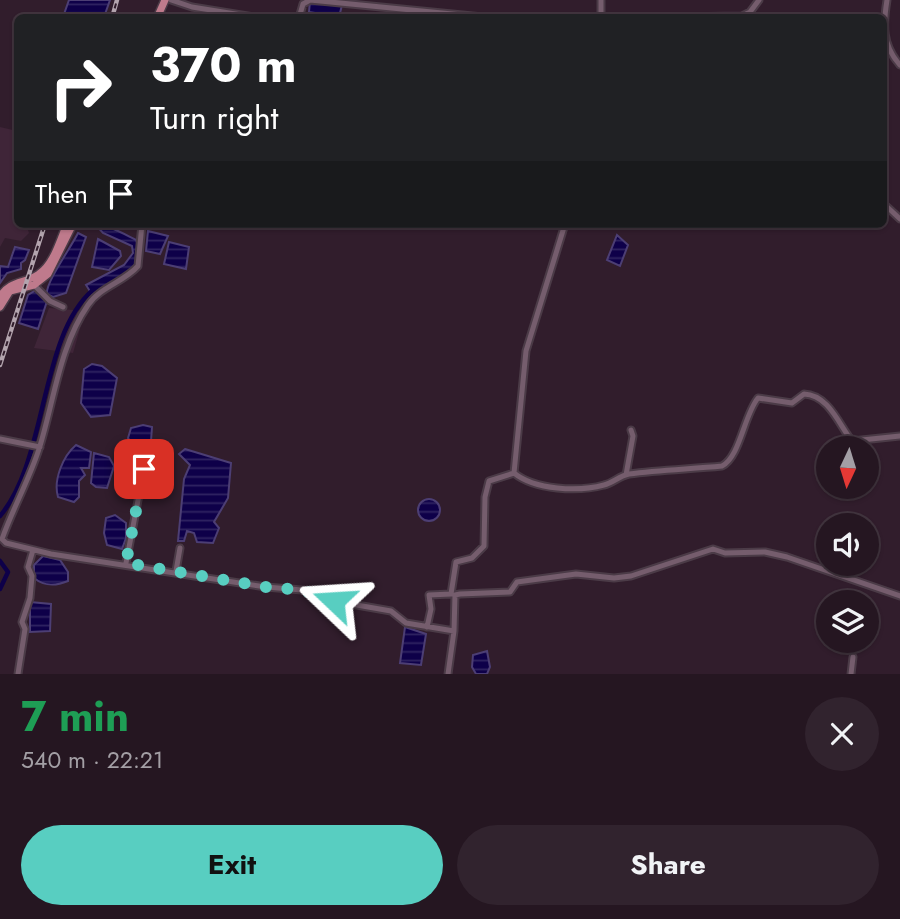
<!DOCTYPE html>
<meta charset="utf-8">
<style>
:root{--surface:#251621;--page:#31232e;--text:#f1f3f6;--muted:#a39fa5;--line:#42353f;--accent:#58cec1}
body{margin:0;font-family:Jost,sans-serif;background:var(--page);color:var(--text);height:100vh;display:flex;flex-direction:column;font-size:26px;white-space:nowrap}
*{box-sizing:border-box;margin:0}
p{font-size:23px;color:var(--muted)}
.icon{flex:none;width:38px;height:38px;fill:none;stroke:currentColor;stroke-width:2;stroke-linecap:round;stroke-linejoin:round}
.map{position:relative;height:674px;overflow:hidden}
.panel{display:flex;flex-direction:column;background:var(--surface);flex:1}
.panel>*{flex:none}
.guide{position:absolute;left:14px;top:14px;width:873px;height:214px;border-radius:10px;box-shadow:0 2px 5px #0004,0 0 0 2px var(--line);background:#202124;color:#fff;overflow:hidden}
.needle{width:46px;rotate:184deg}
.fabs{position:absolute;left:816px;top:436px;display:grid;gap:14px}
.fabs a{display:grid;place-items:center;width:63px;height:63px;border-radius:50%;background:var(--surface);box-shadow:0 2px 5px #0004,0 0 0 2px var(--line);font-size:35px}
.pin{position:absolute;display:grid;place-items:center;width:60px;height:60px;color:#fff;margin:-30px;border-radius:14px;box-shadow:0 4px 10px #0006}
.me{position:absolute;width:77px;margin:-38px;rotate:290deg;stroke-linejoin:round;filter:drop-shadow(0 0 5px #0008)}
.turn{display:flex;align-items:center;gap:24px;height:147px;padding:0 21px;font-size:32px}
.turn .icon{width:91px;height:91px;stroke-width:2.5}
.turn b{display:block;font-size:49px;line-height:60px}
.then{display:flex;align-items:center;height:66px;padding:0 21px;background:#0003;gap:14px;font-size:26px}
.round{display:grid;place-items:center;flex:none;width:74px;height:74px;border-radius:37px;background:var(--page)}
.overview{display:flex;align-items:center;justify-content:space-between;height:119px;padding:0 21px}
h1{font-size:42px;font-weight:700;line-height:52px;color:#1e9e55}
.action{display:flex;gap:14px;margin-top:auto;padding:14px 21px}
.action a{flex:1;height:80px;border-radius:42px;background:var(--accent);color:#111;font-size:28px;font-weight:700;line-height:80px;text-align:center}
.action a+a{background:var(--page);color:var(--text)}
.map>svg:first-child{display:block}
.built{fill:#3f2538}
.water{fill:url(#water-rules);stroke:#4c3e74;stroke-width:2}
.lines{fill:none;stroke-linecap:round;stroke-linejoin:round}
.canal{stroke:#0e0049;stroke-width:4.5}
.minor-casing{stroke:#4b3b47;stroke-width:9}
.major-casing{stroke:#4b3b47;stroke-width:10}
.minor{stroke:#755d6d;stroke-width:5}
.major{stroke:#bf7a8c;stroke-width:7}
.rail-casing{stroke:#b3a4ae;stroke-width:4.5}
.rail{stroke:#311d2c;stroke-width:2;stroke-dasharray:5;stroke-linecap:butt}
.route{stroke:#58cec1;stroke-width:12;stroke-dasharray:0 21.6}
</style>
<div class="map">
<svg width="900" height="674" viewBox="0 0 900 674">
<defs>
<pattern id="water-rules" width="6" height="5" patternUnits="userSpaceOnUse" patternTransform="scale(1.75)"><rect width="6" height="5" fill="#0e0049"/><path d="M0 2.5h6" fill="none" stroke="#302462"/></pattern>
</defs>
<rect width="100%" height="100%" fill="#311d2c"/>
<path class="built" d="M0 127 17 131 18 224H26L29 233 21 241 5 238 0 247Z
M49 308 85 311 73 353 34 348Z"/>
<path class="water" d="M69 0H110L104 17H63Z
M310 1 342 5 339 17 309 12Z
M95 224C107 224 124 234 136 240 151 269 110 281 93 296L86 285 124 265 133 253 132 246 103 233Z
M148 231 168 236 160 254 146 251Z
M78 233 86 237 66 293 53 297 47 294C45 283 72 246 78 233Z
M617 235 628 245 620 266 607 260Z
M98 239 120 251 121 256 109 270 92 267Z
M169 242 189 247 186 269 164 264Z
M15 247 29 250 25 260 21 263V269L7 273 0 283V266L8 267Z
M36 290 47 301 38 329 19 323 28 295Z
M92 364 102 366 117 378 110 415 91 417 81 403 84 369Z
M143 425 152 427 150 455 137 452 128 438 131 428Z
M76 445 91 452 89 468H81L85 475 79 481V497L74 502 58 497C53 480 63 456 76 445Z
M185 449 231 463 228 498 214 522 219 528 213 543 197 542 194 533 187 531 184 541H178L184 479 190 465 179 454Z
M94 453 109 457 114 466 107 488 96 487 91 483Z
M117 486a12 12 0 1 1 24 0a12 12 0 1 1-24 0Z
M418 510a11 11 0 1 1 22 0a11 11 0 1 1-22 0Z
M115 515 126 523V538L122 549 107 545 104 533 106 518Z
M43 556 60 560 68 572V581C56 586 45 587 34 578V565Z
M30 602 51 604 50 631 30 632Z
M405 627 426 634 421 665 400 663Z
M487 651 490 667 487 674H476L472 667 473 655Z"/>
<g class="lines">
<path class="canal" d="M0 516C48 460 39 336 93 290
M0 561 8 572 0 589"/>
<g class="minor-casing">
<path id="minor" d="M171 0 192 7 261 18
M601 0V15
M887 0C883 25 882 45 900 65
M299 18 303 4 310 0 493 18
M601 18 742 16 750 12 759 0
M884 204 900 219
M142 224 138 266C124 282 100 287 88 305 59 347 54 402 39 449 29 480 13 508 2 539L6 543 51 554 266 587 302 590 334 601 391 611 406 623 454 631 455 595 460 594 510 592 517 582 576 574 614 578 631 576 713 549 725 553 765 552 787 557 900 596
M34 285 50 301 63 307
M0 439 40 447
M514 473C535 490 578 492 604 485 613 483 619 476 629 474 659 470 691 469 722 466 740 457 744 415 758 398L792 403 804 394C829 395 839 425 852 441L900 436
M626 475 633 436 631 430
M126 563 144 469
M176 571 180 548
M451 594 456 562 472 558 484 546 485 497 489 481 514 473 526 351 565 224
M427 627 431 609 429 595 451 594
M18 674 25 629 22 622 30 598 32 576 28 567 33 550
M448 674 454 631
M851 674 853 657"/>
</g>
<g class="major-casing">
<path id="major" d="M157 18 165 0
M0 297C10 280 25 284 39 274 54 264 60 240 67 224
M0 307 10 291 34 285 48 274 73 224"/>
</g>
<use href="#minor" class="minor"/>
<use href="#major" class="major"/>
<g class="rail-casing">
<path id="rail" d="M112 18 117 0
M0 365 45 224"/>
</g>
<use href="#rail" class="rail"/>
</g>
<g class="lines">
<path class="route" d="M144 469 126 563 266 587 302 590 334 601"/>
</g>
</svg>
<div class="fabs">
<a><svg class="needle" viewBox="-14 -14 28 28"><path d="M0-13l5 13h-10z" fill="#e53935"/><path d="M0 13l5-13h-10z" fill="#a39fa5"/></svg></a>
<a><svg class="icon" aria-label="sound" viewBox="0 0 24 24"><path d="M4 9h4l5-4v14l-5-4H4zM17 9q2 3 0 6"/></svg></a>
<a><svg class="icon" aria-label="layers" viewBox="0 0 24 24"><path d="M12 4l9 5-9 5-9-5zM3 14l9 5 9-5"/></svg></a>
</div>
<div class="pin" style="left:144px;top:469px;background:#d93025"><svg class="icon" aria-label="arrive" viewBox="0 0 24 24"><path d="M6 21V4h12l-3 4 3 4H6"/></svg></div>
<svg class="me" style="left:334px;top:601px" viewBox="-20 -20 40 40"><path d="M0-17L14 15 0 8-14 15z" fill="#58cec1" stroke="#fff" stroke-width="4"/></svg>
<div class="guide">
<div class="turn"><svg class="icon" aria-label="right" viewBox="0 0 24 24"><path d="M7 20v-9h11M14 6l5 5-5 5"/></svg><div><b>370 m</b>Turn right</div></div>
<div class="then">Then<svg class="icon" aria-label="arrive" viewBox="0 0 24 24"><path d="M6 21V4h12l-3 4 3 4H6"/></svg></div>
</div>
</div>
<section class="panel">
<div class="overview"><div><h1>7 min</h1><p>540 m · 22:21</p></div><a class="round"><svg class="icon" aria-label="close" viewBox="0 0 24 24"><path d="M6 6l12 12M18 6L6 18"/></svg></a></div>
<div class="action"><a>Exit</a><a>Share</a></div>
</section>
